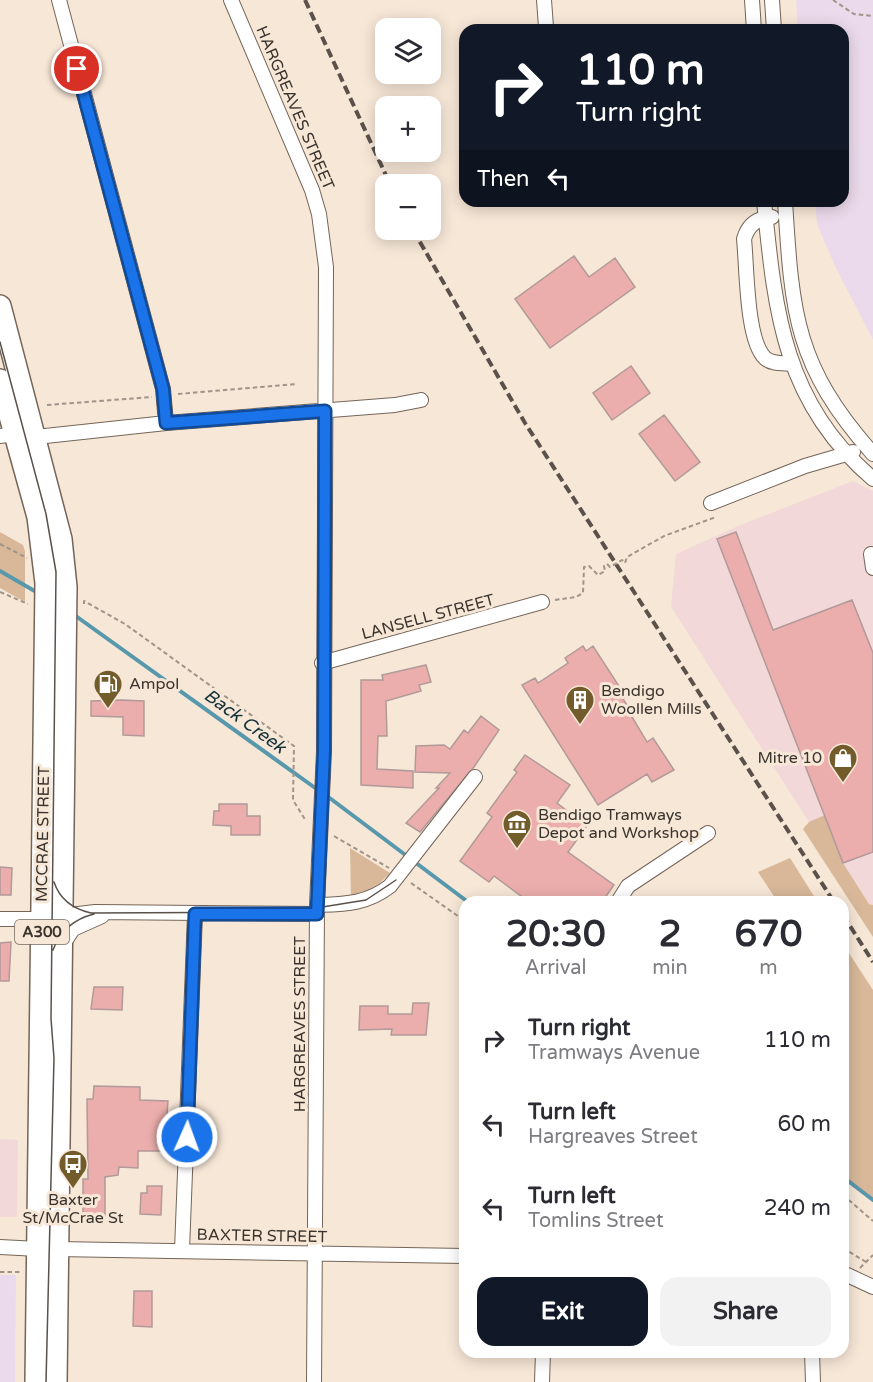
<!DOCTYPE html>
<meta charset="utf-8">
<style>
:root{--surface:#fff;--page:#f2f2f3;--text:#2b2b33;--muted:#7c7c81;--accent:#111827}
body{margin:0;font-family:"Varela Round",sans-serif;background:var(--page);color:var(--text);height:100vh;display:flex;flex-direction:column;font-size:22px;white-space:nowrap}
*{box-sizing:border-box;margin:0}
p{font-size:20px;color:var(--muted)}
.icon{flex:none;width:33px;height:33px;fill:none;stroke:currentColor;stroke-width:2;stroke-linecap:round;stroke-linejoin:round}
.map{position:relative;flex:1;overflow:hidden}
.panel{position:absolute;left:459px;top:896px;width:390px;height:462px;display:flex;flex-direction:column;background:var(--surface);border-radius:18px;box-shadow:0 3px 15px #0003}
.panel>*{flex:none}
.guide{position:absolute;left:459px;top:24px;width:390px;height:183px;border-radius:18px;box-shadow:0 3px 15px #0003;background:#111827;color:#fff;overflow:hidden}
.fabs{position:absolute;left:375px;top:18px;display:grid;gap:12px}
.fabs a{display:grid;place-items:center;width:66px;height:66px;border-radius:12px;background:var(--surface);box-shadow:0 3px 15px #0003;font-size:30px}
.pin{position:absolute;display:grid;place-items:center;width:51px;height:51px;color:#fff;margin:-26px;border:3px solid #fff;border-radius:50%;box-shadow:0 2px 6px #0007}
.me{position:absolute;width:66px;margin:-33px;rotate:2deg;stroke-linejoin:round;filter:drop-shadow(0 0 4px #0008)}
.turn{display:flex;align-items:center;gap:21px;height:126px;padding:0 18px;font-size:27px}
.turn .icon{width:78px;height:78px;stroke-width:2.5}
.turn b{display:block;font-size:42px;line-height:51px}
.then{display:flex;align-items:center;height:57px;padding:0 18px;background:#0003;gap:12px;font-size:22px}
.eta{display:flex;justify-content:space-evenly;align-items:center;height:102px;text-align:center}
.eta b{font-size:36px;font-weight:700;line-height:42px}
.action{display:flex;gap:12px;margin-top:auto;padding:12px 18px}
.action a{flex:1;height:69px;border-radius:18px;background:var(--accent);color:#fff;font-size:24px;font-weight:700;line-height:69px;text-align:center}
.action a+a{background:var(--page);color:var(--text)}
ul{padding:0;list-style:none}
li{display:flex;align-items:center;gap:18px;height:84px;padding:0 18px}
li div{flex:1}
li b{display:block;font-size:22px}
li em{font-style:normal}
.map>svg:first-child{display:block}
.commercial{fill:#f3d8d9}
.education{fill:#ebdaeb}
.green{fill:#d8b899}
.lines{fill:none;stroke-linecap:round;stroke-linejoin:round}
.stream{stroke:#5898ac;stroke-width:4}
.building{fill:#ebaeac;stroke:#b19a99;stroke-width:1.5}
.minor-casing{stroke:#746558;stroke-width:16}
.highway-casing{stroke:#746558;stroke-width:24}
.path{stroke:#a09489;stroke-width:2;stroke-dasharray:4.5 3;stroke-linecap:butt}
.minor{stroke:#fff;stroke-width:14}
.highway{stroke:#fff;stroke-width:21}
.tram{stroke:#5a514a;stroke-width:1.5}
.rail{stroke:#5a514a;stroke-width:4;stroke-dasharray:9 4.5;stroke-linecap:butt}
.route-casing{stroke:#114b97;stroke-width:15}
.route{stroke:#1a73e8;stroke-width:10}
.labels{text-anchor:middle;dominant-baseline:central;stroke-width:6;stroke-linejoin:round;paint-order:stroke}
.shield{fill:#f7e7d7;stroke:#736960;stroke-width:1.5}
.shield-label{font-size:15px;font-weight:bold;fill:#3a332d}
.street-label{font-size:16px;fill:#3a332d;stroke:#f7e7d7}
.poi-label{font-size:16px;fill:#3a332d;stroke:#f7e7d7;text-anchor:start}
.water-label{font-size:18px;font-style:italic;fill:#12313b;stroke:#f7e7d7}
</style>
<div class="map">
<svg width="873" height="1382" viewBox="0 0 873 1382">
<rect width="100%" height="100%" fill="#f7e7d7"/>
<path class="commercial" d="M853 481 873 491V905L869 904 843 863 825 816 809 822 671 607 676 554 738 526Z
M0 1139 18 1140 17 1217H0Z"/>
<path class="education" d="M796 0H873V340L835 266 817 224 815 201H843V30H798Z
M0 1275H16L15 1382H0Z"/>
<path class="green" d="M0 532 23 545 25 551V602L0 588Z
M825 815 843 863 869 904 873 905V937L803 829 809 822Z
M350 848 390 873 373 890 351 899Z
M790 858 817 901H777L758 872Z
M843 944 873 990V1198L843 1175Z"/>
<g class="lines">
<path class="stream" d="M0 571 38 593
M73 614 318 790
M327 796 468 902
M843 1177 873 1200"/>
</g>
<path class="building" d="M574 256 589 277 615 258 635 287 550 348 515 299Z
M631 366 650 393 612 420 593 393Z
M664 415 700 462 675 481 639 434Z
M736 532 773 630 852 600 873 653V852L843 863 717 539Z
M583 646 586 651 593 646 626 697 623 699 631 711 629 712 647 742 653 738 674 770 652 782 647 774 598 805 522 685 535 678 538 683 568 663 565 658Z
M426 665 431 682 419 685 421 691 386 701 387 736H378L377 769 413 771V788L361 785V680H383L382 675Z
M122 700 144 701V736L123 735V717L91 716V701Z
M481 716 499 730 474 767 420 832 406 823 439 788H436L450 773 415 772 416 746 444 745 450 749 464 730 468 733Z
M525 755 570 785 557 803 587 826 568 852 614 885 602 902H529L494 876 489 882 460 861 492 817 487 813 517 772 514 770Z
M219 804H247V816H260V835H231V826L213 825 214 811H219Z
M0 867 12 868 11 895H0Z
M11 942 9 981H0V943Z
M94 987H123L122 1010 91 1009Z
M413 1003H429L426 1035H391L392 1029 359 1030 360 1006H388V1014H412Z
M94 1086 140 1087V1100L168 1101 164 1151H138V1168L119 1167 118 1175 105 1177V1217L83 1216V1179H88L87 1099H93Z
M147 1186H162L161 1215 140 1214 141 1193H147Z
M134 1291H152V1327L133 1326Z"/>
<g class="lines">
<g class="minor-casing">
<path id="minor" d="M59 0 163 389 166 423
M231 0 312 190 319 214 326 267 324 751 317 905 314 1382
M544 0 546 27
M752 0 754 30
M772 0 774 30
M764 201C775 311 783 402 873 479
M785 201C792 314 795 366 873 454
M772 217C757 218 748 225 744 239 747 266 746 340 765 358 771 364 783 363 792 364
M0 436 15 434
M36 437 166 423 395 405 421 400
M711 503 805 466 853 452
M871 554 873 568
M322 663 542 602
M618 902 628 886 708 833
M317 905C345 904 367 904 390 886L475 777
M62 916 95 912 317 914
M0 919H42
M63 944 73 929 102 916
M0 1247 38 1249
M57 1249 465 1256
M182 1250 195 914
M843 1273 873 1287
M812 1352 813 1382
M542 1382 543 1352"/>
</g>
<g class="highway-casing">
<path id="highway" d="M0 306 61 539 66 587 56 1382
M0 380 38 517 46 583 36 1382"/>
</g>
<path class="path" d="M833 0 854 14 873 16
M178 394 297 384
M47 405 152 397
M0 544 27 558
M0 592 28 604
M555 600 576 597 583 593 584 567 589 566 598 575 605 571 604 566 607 564 610 567 622 560 625 563 627 557 664 536 716 517
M84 604V601L125 624 294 746 293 800 306 821
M334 836 389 868
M411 883 465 921
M843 1195 873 1221
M843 1248 866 1262
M860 1268 873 1255
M0 1272H21"/>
<use href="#minor" class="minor"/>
<use href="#highway" class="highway"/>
<path class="tram" d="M0 342 46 514 56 572 51 1019 54 1058 46 1382
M54 882C60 900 73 909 91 913L291 912 366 900 396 880
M53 950C60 931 74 919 94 914"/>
<path class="rail" d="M305 0 390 184
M413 230 525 423 834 902
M843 915 873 962"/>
</g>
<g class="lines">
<g class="route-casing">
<path id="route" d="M77 69 163 389 166 423 325 411 324 751 317 914H195L187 1137"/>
</g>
<use href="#route" class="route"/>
</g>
<defs>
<g id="fuel-pin" transform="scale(1.5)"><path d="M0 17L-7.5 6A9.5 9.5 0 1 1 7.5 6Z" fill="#735c2c" stroke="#f7e7d7"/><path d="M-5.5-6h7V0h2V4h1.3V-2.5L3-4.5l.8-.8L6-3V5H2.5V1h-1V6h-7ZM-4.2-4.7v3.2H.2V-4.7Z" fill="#fff"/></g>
<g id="building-pin" transform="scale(1.5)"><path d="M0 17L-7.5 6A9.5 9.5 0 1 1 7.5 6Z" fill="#735c2c" stroke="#f7e7d7"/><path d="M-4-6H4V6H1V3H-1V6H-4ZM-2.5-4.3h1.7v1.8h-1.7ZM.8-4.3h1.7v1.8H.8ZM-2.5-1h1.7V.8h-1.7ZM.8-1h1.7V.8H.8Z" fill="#fff"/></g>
<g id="shop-pin" transform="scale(1.5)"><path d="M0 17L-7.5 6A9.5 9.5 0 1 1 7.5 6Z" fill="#735c2c" stroke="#f7e7d7"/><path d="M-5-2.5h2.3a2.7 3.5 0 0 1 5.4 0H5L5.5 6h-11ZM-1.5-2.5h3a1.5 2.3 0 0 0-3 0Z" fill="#fff"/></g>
<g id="museum-pin" transform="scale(1.5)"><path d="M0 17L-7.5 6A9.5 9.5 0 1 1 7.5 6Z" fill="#735c2c" stroke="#f7e7d7"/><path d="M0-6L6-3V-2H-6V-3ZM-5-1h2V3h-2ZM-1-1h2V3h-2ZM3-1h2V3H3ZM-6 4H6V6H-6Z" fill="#fff"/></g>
<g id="bus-pin" transform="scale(1.5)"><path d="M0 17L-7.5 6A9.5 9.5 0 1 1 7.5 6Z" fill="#735c2c" stroke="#f7e7d7"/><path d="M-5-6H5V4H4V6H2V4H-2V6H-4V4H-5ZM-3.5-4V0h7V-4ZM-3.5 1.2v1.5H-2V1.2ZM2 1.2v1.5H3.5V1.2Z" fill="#fff"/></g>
</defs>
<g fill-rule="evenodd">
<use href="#fuel-pin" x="108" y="684"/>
<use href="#building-pin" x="580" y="700"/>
<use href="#shop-pin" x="843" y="758"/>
<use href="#museum-pin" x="517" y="824"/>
<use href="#bus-pin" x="73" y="1164"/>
</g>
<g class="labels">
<rect class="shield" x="15" y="920" width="54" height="24" rx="4.5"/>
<g class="shield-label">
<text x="42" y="932">A300</text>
</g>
<g class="street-label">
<text transform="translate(295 108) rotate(67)">HARGREAVES STREET</text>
<text transform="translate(428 617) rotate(-15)">LANSELL STREET</text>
<text transform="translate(43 834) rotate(-89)">MCCRAE STREET</text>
<text transform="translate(300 1024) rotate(-90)">HARGREAVES STREET</text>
<text transform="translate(262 1236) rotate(1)">BAXTER STREET</text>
</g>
<g class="poi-label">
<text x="129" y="684">Ampol</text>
<text x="601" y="691">Bendigo<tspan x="601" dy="18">Woollen Mills</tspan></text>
<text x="822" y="758" text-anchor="end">Mitre 10</text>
<text x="538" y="815">Bendigo Tramways<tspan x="538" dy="18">Depot and Workshop</tspan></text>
<text x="73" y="1200" text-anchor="middle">Baxter<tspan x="73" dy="18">St/McCrae St</tspan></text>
</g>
<g class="water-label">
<text transform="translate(245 721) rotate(36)">Back Creek</text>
</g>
</g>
</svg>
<div class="fabs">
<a><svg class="icon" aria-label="layers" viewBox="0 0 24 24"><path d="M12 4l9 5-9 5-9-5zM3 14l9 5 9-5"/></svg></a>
<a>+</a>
<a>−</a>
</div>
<div class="pin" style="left:77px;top:69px;background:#d93025"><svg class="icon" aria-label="arrive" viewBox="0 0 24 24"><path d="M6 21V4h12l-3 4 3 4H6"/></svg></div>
<svg class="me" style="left:187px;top:1137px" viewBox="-20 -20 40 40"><circle r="17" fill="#1a73e8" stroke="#fff" stroke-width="3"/><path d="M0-11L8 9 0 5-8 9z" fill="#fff"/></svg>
<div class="guide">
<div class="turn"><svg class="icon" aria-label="right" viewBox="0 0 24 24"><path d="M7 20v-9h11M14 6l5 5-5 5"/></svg><div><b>110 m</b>Turn right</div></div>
<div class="then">Then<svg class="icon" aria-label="left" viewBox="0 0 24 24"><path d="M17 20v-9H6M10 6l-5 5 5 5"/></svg></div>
</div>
<section class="panel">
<div class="eta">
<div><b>20:30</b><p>Arrival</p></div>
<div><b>2</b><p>min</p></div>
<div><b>670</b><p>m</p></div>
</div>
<ul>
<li><svg class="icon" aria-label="right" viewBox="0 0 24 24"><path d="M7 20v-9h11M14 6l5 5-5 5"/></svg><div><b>Turn right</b><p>Tramways Avenue</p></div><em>110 m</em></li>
<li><svg class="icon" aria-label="left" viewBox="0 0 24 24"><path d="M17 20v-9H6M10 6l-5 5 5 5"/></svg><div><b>Turn left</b><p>Hargreaves Street</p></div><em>60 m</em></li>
<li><svg class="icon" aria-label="left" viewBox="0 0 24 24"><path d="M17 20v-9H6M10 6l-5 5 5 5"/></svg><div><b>Turn left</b><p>Tomlins Street</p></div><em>240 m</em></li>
</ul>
<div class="action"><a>Exit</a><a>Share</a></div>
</section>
</div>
